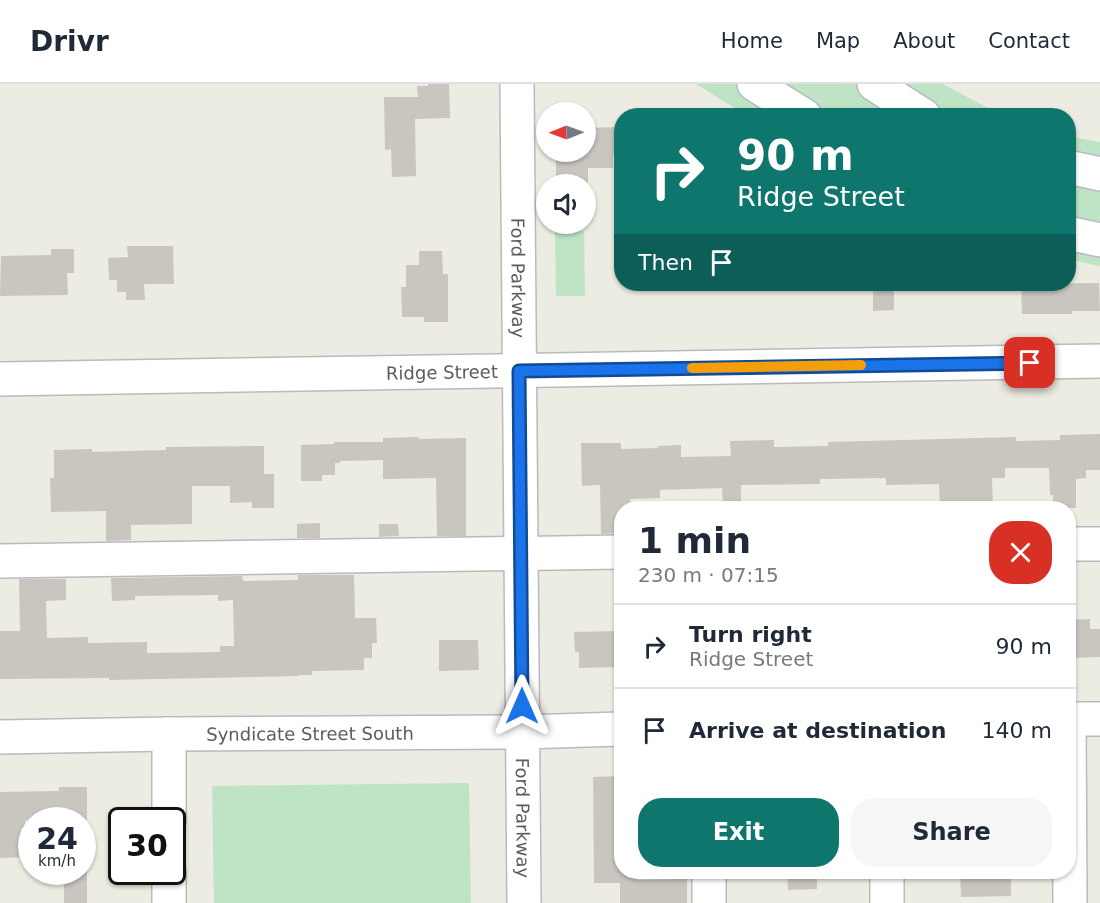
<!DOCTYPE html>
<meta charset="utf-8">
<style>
:root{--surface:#fff;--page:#f6f6f7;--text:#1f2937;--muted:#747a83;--line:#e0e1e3;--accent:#0f766e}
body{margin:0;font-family:"DejaVu Sans",sans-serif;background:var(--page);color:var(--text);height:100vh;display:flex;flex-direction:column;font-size:22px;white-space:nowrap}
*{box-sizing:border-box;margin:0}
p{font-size:20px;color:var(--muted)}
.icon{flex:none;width:33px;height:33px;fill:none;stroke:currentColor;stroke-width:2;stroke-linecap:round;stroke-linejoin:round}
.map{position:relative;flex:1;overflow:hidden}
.side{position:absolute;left:614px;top:417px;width:462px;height:378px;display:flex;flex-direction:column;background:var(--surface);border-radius:24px;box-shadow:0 2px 4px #0004}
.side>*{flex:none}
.hud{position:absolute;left:614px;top:24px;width:462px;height:183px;border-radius:24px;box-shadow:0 2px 4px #0004;background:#0f766e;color:#fff;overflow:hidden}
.needle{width:39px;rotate:269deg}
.fabs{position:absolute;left:536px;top:18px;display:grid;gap:12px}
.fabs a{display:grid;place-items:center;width:60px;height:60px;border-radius:50%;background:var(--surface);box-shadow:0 2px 4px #0004;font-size:30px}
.speed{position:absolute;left:18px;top:723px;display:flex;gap:12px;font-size:30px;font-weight:700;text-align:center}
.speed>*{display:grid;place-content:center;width:78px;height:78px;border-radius:50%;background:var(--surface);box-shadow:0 2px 4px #0004;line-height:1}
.speed small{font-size:15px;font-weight:400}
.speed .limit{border:3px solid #111;border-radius:9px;background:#fff;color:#111}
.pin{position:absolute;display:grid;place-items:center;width:51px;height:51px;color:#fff;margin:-26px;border-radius:12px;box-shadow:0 3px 9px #0006}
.me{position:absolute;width:66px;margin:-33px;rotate:0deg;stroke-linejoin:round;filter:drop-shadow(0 0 4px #0008)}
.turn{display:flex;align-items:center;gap:21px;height:126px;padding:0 24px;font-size:27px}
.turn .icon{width:78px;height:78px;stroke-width:2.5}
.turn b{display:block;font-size:42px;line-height:51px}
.then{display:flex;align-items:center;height:57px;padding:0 24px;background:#0003;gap:12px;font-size:22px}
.round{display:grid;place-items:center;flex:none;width:63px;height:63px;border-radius:24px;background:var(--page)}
.headline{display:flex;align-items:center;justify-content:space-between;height:102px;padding:0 24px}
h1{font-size:36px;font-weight:600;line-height:45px}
.primary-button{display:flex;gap:12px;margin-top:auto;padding:12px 24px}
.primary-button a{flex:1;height:69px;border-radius:24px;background:var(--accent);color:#fff;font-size:24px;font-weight:600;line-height:69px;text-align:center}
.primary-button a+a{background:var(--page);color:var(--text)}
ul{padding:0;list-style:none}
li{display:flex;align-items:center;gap:18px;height:84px;padding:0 24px;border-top:2px solid var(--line)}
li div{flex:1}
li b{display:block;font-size:22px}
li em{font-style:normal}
header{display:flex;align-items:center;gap:36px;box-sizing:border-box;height:84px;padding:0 30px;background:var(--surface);border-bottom:2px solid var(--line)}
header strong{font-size:28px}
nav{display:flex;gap:33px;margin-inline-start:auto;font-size:21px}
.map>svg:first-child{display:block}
.green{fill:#bee4c5}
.building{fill:#c8c6bf}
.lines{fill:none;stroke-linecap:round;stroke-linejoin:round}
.minor-casing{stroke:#b9bac0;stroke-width:36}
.minor{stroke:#fff;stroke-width:33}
.route-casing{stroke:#114b97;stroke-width:15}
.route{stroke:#1a73e8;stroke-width:10}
.slow{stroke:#f59e0b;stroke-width:10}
.labels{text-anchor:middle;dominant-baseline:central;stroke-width:6;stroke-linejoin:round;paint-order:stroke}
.street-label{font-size:18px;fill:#5a5c62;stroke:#fff}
</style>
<header>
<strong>Drivr</strong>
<nav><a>Home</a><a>Map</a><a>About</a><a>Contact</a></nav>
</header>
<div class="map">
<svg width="1100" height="819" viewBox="0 0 1100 819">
<rect width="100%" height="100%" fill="#ecece2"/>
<path class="green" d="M696 0H943L1001 31H746Z
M1068 52 1100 58V182L1068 175Z
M584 147 585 212H556L555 148Z
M469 699 471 819H214L212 702Z"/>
<path class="building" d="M428 0H449L450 34 415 35 416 92 392 93 391 65 385 66 384 13H418L417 2H428Z
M619 43 620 70H613V84H588V100H556V68H585V44Z
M127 162H173L174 200H144L145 216H126V208H117V196H109L108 174 128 173Z
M51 165H74V189H67L68 211 0 212 1 172 51 171Z
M419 167H442L443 190H448V238H424V233H402L401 203H406V181H419Z
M1099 199 1100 227H1072V230H1022L1021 200Z
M873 200H894V226L873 227Z
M1100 350V386H1086V394L1076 395V424H1053V411H1050L1049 384H1005V394H992L993 424H940L939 400 886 401V394L820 395V400L741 401V424H723L722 404 660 406V414L630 415 631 424H621V449L601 450 600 401 582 402 581 359H621V365L658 364V362L681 361V373L731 372 730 357 774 356V363L828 362V358L1016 353V357L1060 356V351Z
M419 353V355L466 354V452H437L436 394 383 395V376L340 377V379H335V391H322V397H301V361L334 360V358H383V354Z
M264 362V390H274V424H252V418L230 419V402H192V440L131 441V456L106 457V427L51 428 50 394H54V366L92 365V368L166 366V363Z
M320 439V454H297V440Z
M379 440H398L399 452 379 453Z
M298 491H354L355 534H376L377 559H372V574H364V586L312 587V591H299V592L109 596V594L0 595V547H20L19 495H66V516L46 517 47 554 88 553V559L147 558V569L220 568V562H234L233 516 218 517V511L135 512V516L112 517 111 494 242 492 243 497 298 496Z
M1090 535V545H1100V573L1068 574V536Z
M621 547V583L579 584V568H575L574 548Z
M439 556H478L479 586 439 587Z
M621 692V788H638V796L687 795V819H620V799H594L593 693Z
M59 703H87V736H25V744H21L22 773 0 774V708L59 707Z
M64 788H87V819H64Z
M787 788H817V805L788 806Z
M960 788H1011V812L961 813Z"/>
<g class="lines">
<g class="minor-casing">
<g id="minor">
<path id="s1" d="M517 0 524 819"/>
<path d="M754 0 805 32"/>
<path d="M874 0 924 32"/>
<path d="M1068 83 1100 90"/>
<path d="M1068 149 1100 156"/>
<path id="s2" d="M0 295 1100 277"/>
<path d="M1068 460H1100"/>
<path d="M0 477 621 468"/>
<path d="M1068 635H1100"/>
<path d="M1069 635 1070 819"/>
<path d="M169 650V736"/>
<path id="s3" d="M0 653 169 650 523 648 621 645"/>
<path d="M169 788V819"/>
<path d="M709 788V819"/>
<path d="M887 788V819"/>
</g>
</g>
<use href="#minor" class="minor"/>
</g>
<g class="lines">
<g class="route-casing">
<path id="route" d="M522 622 519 287 1030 279"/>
</g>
<use href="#route" class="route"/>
<path class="slow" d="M692 284 861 281"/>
</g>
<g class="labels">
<g class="street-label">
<text stroke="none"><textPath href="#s1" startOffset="194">Ford Parkway</textPath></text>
<text stroke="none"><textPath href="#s2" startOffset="442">Ridge Street</textPath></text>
<text stroke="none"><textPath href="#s3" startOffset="310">Syndicate Street South</textPath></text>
<text stroke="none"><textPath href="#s1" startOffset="734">Ford Parkway</textPath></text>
</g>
</g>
</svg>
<div class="fabs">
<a><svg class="needle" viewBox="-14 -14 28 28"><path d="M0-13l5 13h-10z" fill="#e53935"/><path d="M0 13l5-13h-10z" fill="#747a83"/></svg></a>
<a><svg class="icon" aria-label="sound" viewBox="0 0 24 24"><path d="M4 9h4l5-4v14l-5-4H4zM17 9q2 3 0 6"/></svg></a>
</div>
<div class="speed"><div>24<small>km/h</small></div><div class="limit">30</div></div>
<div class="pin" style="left:1030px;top:279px;background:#d93025"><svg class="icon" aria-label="arrive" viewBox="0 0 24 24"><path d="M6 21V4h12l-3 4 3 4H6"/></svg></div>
<svg class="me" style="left:522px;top:622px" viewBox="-20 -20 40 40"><path d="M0-17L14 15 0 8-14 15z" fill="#1a73e8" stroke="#fff" stroke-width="4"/></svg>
<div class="hud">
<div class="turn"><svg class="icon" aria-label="right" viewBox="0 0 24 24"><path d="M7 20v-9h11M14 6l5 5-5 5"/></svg><div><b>90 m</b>Ridge Street</div></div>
<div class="then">Then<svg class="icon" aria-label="arrive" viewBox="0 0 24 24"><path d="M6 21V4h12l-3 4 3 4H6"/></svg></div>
</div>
<section class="side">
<div class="headline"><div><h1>1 min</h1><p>230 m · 07:15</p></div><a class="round" style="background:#d93025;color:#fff"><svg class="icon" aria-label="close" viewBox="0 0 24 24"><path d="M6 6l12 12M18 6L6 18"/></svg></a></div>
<ul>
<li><svg class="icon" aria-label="right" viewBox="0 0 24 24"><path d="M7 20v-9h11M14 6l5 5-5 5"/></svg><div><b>Turn right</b><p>Ridge Street</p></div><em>90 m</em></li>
<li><svg class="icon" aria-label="arrive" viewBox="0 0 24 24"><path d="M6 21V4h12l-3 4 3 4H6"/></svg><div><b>Arrive at destination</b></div><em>140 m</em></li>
</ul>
<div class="primary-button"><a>Exit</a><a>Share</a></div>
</section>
</div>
